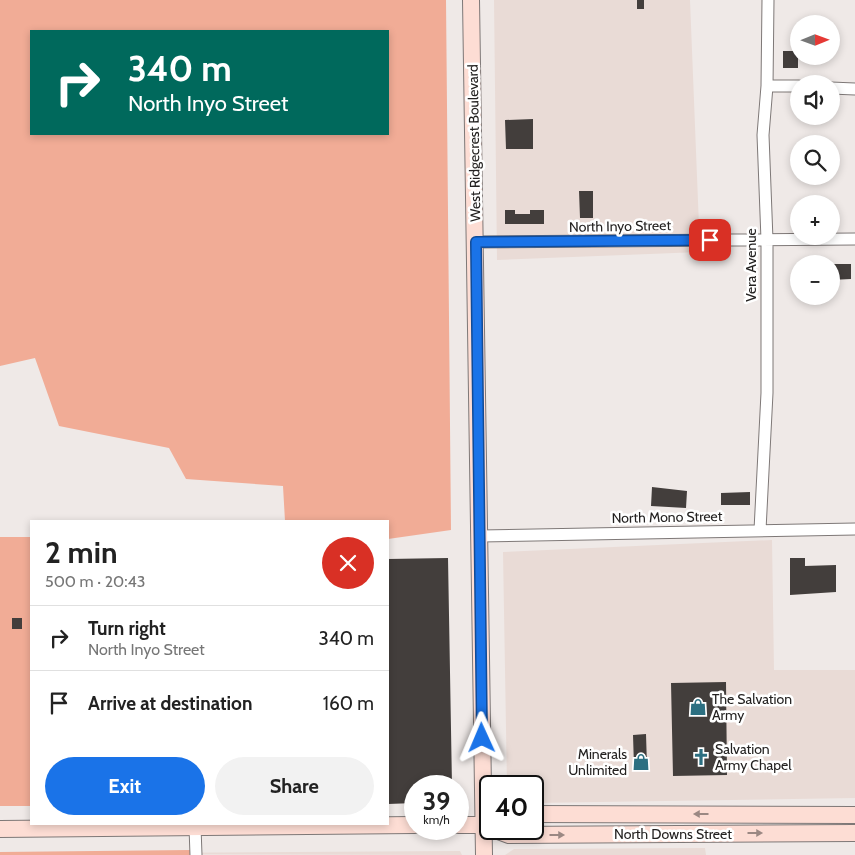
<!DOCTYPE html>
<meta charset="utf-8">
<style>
:root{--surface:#fff;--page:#f2f2f2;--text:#222;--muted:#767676;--line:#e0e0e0;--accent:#1a73e8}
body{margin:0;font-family:Cabin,sans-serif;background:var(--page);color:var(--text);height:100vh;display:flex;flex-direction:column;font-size:19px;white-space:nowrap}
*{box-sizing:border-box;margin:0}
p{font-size:16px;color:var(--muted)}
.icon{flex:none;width:28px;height:28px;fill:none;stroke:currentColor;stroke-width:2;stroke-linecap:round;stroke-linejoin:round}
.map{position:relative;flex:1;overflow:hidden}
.drawer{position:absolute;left:30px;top:520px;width:359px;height:305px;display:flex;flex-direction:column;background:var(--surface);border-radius:0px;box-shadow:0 2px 8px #0003}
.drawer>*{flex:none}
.hud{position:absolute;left:30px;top:30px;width:359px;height:105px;border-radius:0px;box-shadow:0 2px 8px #0003;background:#00695c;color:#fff;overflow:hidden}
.needle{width:32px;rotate:89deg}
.fabs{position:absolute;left:790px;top:15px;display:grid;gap:10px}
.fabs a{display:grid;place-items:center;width:50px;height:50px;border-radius:50%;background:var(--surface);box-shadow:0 2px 8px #0003;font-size:25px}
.speed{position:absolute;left:404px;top:775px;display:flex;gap:10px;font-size:25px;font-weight:700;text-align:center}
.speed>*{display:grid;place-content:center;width:65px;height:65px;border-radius:50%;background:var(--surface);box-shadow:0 2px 8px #0003;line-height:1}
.speed small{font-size:12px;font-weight:400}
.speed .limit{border:2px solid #111;border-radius:8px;background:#fff;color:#111}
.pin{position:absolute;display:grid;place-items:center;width:42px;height:42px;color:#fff;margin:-21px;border-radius:10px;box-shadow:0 2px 8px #0006}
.me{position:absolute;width:55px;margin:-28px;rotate:359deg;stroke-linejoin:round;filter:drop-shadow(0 0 4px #0008)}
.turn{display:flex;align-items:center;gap:18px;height:105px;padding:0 15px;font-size:22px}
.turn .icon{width:65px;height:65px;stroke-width:2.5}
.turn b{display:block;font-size:35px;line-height:42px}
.round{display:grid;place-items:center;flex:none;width:52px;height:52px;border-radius:26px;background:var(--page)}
.summary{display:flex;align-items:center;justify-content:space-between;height:85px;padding:0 15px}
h1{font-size:30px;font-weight:700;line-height:38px}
.action{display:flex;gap:10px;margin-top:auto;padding:10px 15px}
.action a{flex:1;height:58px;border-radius:30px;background:var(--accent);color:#fff;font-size:20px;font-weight:700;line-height:58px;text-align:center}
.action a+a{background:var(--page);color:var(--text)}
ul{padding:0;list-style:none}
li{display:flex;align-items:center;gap:15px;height:65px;padding:0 15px;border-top:1px solid var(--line)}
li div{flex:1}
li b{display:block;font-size:19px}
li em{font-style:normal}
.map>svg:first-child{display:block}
.built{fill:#e9dbd6}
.green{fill:#f1ac96;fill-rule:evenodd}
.building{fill:#433e3c}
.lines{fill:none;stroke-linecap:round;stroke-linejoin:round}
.street-casing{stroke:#7e7877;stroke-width:13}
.secondary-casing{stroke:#7e7877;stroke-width:18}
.street{stroke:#fff;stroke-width:11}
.secondary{stroke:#fdddd4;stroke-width:16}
.oneway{fill:#9b8883}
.route-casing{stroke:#114b97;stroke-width:12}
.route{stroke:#1a73e8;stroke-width:9}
.labels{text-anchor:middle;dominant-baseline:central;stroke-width:5;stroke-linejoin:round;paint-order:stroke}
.street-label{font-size:14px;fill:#232120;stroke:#fff}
.poi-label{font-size:14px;fill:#232120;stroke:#fff;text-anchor:start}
</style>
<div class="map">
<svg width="855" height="855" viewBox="0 0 855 855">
<rect width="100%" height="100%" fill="#efe9e7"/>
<path class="built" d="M494 0H690L700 252 497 260Z
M772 540 774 670H855V798L533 803 532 786H507L503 552Z
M705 848 706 855H505L514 849Z
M460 851 462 855 0 854Z"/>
<path class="green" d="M0 0H446L451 530 388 539V521H285L283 486 186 479 169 448 59 426 35 358 0 366ZM31 31H388V134H31Z
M0 537H31V806H0Z
M191 850V855H0V852Z"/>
<path class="building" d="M637 0H644V9H637Z
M783 51H798V68H783Z
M533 119V149H506L505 120Z
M579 191H593V218H580Z
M505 210H515V214H530V210H544V224H505Z
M831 264H851V279L831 280Z
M652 487 687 491 686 508 651 506Z
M750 492V505H721V493Z
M448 558 452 786H415V803L388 804V559Z
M790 558H805V566L836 565V592L790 595Z
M12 618H22V629H12Z
M726 682 727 775 673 776 671 683Z
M646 734 647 766H634L633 735Z"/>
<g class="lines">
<g class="street-casing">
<path id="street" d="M767 86H799
M831 88 855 89
M476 242 855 239
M760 530 767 393V240L763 135 767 86 768 0
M480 536 855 529
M195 827 196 855"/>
</g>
<g class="secondary-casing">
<path id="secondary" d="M471 0 484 855
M532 814 855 815
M458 825H483L490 828
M0 829 415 825
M493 829 509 835 855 833"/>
</g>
<use href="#street" class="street"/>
<use href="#secondary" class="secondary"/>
</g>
<defs><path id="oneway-solid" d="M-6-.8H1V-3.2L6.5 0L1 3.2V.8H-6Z" transform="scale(1.25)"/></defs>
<g class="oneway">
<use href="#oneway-solid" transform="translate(701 814) rotate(180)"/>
<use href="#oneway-solid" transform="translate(755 833)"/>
<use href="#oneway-solid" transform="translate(557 835)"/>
</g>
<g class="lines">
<g class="route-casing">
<path id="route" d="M482 738 476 242 710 240"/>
</g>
<use href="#route" class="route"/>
</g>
<defs>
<g id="shop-bare" transform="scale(1.35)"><path d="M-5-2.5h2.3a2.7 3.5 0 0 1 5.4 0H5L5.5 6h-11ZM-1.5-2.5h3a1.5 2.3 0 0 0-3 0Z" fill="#2c6f81" stroke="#fff" stroke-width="2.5" paint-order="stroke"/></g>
<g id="church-bare" transform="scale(1.35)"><path d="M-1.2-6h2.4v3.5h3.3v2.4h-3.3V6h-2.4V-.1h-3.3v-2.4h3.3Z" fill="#2c6f81" stroke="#fff" stroke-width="2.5" paint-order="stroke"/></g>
</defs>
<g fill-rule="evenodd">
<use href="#shop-bare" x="698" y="707"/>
<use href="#church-bare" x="701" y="757"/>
<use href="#shop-bare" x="641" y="762"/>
</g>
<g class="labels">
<g class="street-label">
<text transform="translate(474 143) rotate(-91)">West Ridgecrest Boulevard</text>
<text transform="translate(620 226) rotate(-1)">North Inyo Street</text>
<text transform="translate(751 265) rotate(-90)">Vera Avenue</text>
<text transform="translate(667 517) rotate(-1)">North Mono Street</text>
<text x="673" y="834">North Downs Street</text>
</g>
<g class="poi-label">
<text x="712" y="699">The Salvation<tspan x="712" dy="16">Army</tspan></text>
<text x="715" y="749">Salvation<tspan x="715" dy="16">Army Chapel</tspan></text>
<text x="627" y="754" text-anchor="end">Minerals<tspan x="627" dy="16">Unlimited</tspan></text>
</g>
</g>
</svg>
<div class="fabs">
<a><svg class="needle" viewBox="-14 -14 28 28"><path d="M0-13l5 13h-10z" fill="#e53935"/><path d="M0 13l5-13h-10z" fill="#767676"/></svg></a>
<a><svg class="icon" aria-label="sound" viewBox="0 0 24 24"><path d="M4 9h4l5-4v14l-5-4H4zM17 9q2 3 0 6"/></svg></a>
<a><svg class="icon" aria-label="search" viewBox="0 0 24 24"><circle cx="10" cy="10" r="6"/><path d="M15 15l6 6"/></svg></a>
<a>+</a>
<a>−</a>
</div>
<div class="speed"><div>39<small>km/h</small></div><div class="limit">40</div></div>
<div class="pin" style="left:710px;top:240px;background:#d93025"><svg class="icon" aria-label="arrive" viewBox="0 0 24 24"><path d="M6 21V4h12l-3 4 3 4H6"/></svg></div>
<svg class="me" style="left:482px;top:738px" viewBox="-20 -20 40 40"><path d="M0-17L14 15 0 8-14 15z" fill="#1a73e8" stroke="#fff" stroke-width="4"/></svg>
<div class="hud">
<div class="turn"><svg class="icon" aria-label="right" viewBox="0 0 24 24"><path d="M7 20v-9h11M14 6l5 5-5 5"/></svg><div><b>340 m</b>North Inyo Street</div></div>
</div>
<section class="drawer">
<div class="summary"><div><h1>2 min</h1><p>500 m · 20:43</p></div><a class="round" style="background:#d93025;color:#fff"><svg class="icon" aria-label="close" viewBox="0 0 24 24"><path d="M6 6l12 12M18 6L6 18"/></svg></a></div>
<ul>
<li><svg class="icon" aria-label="right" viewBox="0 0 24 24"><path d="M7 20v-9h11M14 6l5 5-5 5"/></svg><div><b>Turn right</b><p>North Inyo Street</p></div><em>340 m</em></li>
<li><svg class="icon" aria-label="arrive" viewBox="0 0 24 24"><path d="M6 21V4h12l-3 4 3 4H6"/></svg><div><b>Arrive at destination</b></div><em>160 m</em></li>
</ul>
<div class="action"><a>Exit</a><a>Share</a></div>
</section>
</div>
